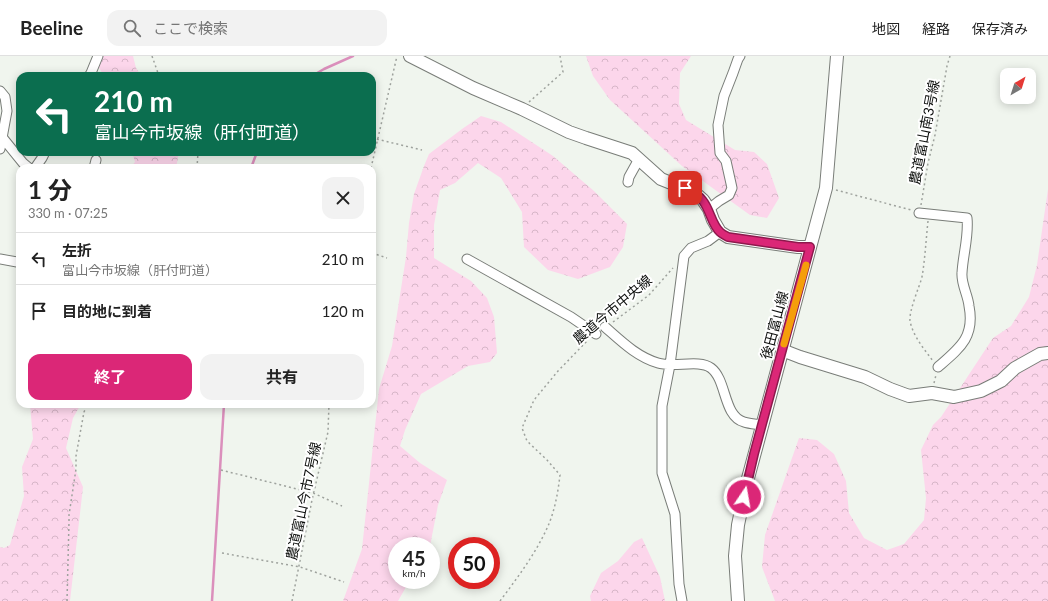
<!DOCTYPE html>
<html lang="ja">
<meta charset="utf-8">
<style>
:root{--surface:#fff;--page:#f2f2f2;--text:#222;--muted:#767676;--line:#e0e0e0;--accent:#db2777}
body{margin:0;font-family:Lato,"Noto Sans JP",sans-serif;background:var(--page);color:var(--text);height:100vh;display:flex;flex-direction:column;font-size:15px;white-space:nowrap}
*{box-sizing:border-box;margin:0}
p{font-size:13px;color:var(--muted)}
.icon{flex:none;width:22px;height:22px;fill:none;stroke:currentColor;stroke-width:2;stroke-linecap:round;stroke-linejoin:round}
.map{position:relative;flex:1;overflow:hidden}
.panel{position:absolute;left:16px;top:108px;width:360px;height:244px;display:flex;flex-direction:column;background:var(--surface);border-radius:12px;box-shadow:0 2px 10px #0003}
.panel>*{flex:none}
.banner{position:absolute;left:16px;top:16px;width:360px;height:84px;border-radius:12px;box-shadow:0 2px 10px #0003;background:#0b6e4f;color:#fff;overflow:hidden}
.needle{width:26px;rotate:39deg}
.fabs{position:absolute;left:1000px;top:12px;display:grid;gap:8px}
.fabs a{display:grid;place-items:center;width:36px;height:36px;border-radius:8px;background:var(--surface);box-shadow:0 2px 10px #0003;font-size:20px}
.speed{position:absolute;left:388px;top:481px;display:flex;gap:8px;font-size:20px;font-weight:700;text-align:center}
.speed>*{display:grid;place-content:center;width:52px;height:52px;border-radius:50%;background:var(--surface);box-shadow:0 2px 10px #0003;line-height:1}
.speed small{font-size:10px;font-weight:400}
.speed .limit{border:6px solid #d22;background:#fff;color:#111}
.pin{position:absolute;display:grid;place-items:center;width:34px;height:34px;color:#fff;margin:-17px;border-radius:8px;box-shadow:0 2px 6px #0006}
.me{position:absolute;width:44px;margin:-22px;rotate:12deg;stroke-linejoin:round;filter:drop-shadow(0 0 3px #0008)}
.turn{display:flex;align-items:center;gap:14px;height:84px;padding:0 12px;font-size:18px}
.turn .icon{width:52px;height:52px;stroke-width:2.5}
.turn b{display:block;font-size:28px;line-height:34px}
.round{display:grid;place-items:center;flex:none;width:42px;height:42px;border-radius:12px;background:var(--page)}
.summary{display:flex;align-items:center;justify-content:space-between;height:68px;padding:0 12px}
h1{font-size:24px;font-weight:700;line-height:30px}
.button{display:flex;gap:8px;margin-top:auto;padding:8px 12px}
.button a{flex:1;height:46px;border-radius:12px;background:var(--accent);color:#fff;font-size:16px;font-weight:700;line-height:46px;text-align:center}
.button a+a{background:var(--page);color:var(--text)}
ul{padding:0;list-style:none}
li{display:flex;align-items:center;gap:12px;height:52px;padding:0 12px;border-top:1px solid var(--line)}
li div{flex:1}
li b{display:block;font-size:15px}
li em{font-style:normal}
header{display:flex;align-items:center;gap:24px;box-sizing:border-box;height:56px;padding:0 20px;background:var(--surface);border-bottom:1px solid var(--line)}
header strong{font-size:19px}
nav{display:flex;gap:22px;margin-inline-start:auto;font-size:14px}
.search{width:280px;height:36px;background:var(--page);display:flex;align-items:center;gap:10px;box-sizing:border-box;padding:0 14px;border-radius:12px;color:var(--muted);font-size:15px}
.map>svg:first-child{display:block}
.forest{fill:url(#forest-crowns)}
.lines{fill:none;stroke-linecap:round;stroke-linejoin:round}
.stream{stroke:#db8fbc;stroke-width:2.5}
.street-casing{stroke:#797d78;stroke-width:11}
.secondary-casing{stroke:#797d78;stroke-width:14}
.path{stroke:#9ea29d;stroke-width:1.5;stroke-dasharray:2 3;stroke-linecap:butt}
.street{stroke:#fff;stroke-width:9}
.secondary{stroke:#fff;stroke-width:12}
.route-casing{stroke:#8e194d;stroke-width:10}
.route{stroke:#db2777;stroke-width:7}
.slow{stroke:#f59e0b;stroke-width:7}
.labels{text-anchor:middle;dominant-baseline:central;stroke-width:4;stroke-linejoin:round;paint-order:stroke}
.street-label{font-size:14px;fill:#0d0f0d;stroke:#fff}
</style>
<header>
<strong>Beeline</strong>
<div class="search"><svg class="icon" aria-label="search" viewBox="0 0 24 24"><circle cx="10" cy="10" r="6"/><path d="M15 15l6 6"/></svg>ここで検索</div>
<nav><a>地図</a><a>経路</a><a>保存済み</a></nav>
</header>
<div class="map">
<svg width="1048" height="545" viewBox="0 0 1048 545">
<defs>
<pattern id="forest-crowns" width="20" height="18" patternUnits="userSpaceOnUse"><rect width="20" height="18" fill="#fcd6eb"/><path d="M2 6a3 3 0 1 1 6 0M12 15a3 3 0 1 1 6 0" fill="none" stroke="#d7b6c8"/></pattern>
</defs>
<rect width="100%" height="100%" fill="#f0f5ee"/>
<path class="forest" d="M92 0H133L136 12 141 20H104Z
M586 0H691L680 17 679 48 686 64 735 94 754 96 767 108 779 142 767 162 750 159 682 110 610 44 593 20Z
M481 60 501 66 553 100 594 135 627 168 623 191 610 211 578 223 548 214 524 191 522 156 501 122 478 107 455 127 440 134 434 169V202L471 225 487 242 494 261 497 297 490 306 468 310 421 338 405 374 400 390 420 407 447 424 438 449 430 490H397V524H410L398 545H343L362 493 379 333 392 290 406 201 409 167 414 138 424 110 429 98 462 73Z
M132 96H179L176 112H130L135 106Z
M1048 133V545H775L762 511 765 479 799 382 817 384 834 398 846 425 849 457 864 482 887 494 904 488 924 464 926 442 921 394 933 369 941 361 993 282 1011 270 1029 241 1037 209Z
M30 348H81L73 362 66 392 83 431 70 545H0V491L4 492 10 489 24 440 22 411 33 383Z
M642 482 660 521 665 545H591L590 540 601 517 618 505 634 486Z"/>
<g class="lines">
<path class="stream" d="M312 20 324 13 353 0
M251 112 257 96
M212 545 224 348"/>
<g class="street-casing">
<path id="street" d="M89 20 91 17 98 0
M0 35 5 41 7 55 0 93
M2 81 23 107 29 112
M35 112 42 102 45 96
M94 112 96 104
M628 126 629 121 639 103
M709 153 719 145 729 139 732 132 726 105 720 97 718 69 724 40 733 17 738 3 740 0
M919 157 967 162C969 180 963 198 962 217 961 228 968 239 969 250 975 281 960 292 938 311
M0 203 17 206
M467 203 571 261 596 278
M605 271C621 285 637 301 658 307 674 312 699 303 711 312 727 324 723 360 744 366 750 368 756 368 762 369
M682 545 679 528 675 458 662 417V350L670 309 684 200 691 192 708 185 720 176"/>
</g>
<g class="secondary-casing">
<path id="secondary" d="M410 0 473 32 522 53 569 76 586 82 632 97 661 123 671 127 685 132 695 137 703 144 709 153 713 164 720 176 728 181 798 191H810
M782 294 800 301 865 321 890 333 909 340 932 337 954 341 981 335 1001 325 1015 312 1040 298 1048 297
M738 545 735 500 738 469 747 426 826 132 837 0"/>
</g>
<path class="path" d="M152 0 159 20
M529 46 563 16 560 0
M372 82 422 94
M197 112 198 96
M371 112 397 0
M836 134 911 154
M921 149 928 107 935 79 947 10 950 0
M928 165C926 184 925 203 922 221 919 232 909 254 910 265 913 280 924 293 933 305
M372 197 387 202
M613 266 649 239 673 212
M934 327 936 319
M221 414 313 437 342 450
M222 497 300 511 344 526
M67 545 69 466V459L76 413V400L84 356 88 348
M292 545 312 444 328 376 329 348
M500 545C518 521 536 497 548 470 555 454 558 436 560 419L547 404 527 385 522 372 534 344 558 315 588 284"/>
<use href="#street" class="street"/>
<use href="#secondary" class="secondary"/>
</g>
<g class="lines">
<g class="route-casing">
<path id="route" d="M685 132C692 135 699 139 703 145 710 154 712 169 720 176 722 178 726 180 728 181L798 191H810L754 398 744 441"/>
</g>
<use href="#route" class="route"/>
<path class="slow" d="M784 288 806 209"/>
</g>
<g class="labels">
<g class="street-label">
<text transform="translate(924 76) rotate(-79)">農道富山南3号線</text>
<text transform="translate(612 253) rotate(-40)">農道今市中央線</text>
<text transform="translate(774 269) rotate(-75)">後田富山線</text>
<text transform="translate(303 445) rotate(-78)">農道富山今市7号線</text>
</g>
</g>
</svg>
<div class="fabs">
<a><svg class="needle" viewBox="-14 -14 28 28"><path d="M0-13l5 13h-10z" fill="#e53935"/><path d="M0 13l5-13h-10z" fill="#767676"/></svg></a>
</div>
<div class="speed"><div>45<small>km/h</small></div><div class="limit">50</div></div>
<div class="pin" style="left:685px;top:132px;background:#d93025"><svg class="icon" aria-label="arrive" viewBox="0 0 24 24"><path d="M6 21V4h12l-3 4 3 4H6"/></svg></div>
<svg class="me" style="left:744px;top:441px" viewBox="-20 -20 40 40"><circle r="17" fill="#db2777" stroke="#fff" stroke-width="3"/><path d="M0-11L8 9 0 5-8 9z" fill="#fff"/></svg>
<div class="banner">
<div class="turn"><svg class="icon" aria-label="left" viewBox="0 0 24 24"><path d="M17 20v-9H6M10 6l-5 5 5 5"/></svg><div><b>210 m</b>富山今市坂線（肝付町道）</div></div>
</div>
<section class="panel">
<div class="summary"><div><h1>1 分</h1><p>330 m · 07:25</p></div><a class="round"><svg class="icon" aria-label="close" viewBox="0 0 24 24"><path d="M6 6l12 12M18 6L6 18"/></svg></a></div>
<ul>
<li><svg class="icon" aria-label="left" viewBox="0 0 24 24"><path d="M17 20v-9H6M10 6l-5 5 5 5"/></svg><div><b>左折</b><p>富山今市坂線（肝付町道）</p></div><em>210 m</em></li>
<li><svg class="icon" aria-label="arrive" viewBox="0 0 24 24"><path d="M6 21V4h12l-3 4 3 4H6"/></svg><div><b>目的地に到着</b></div><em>120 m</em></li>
</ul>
<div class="button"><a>終了</a><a>共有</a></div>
</section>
</div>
